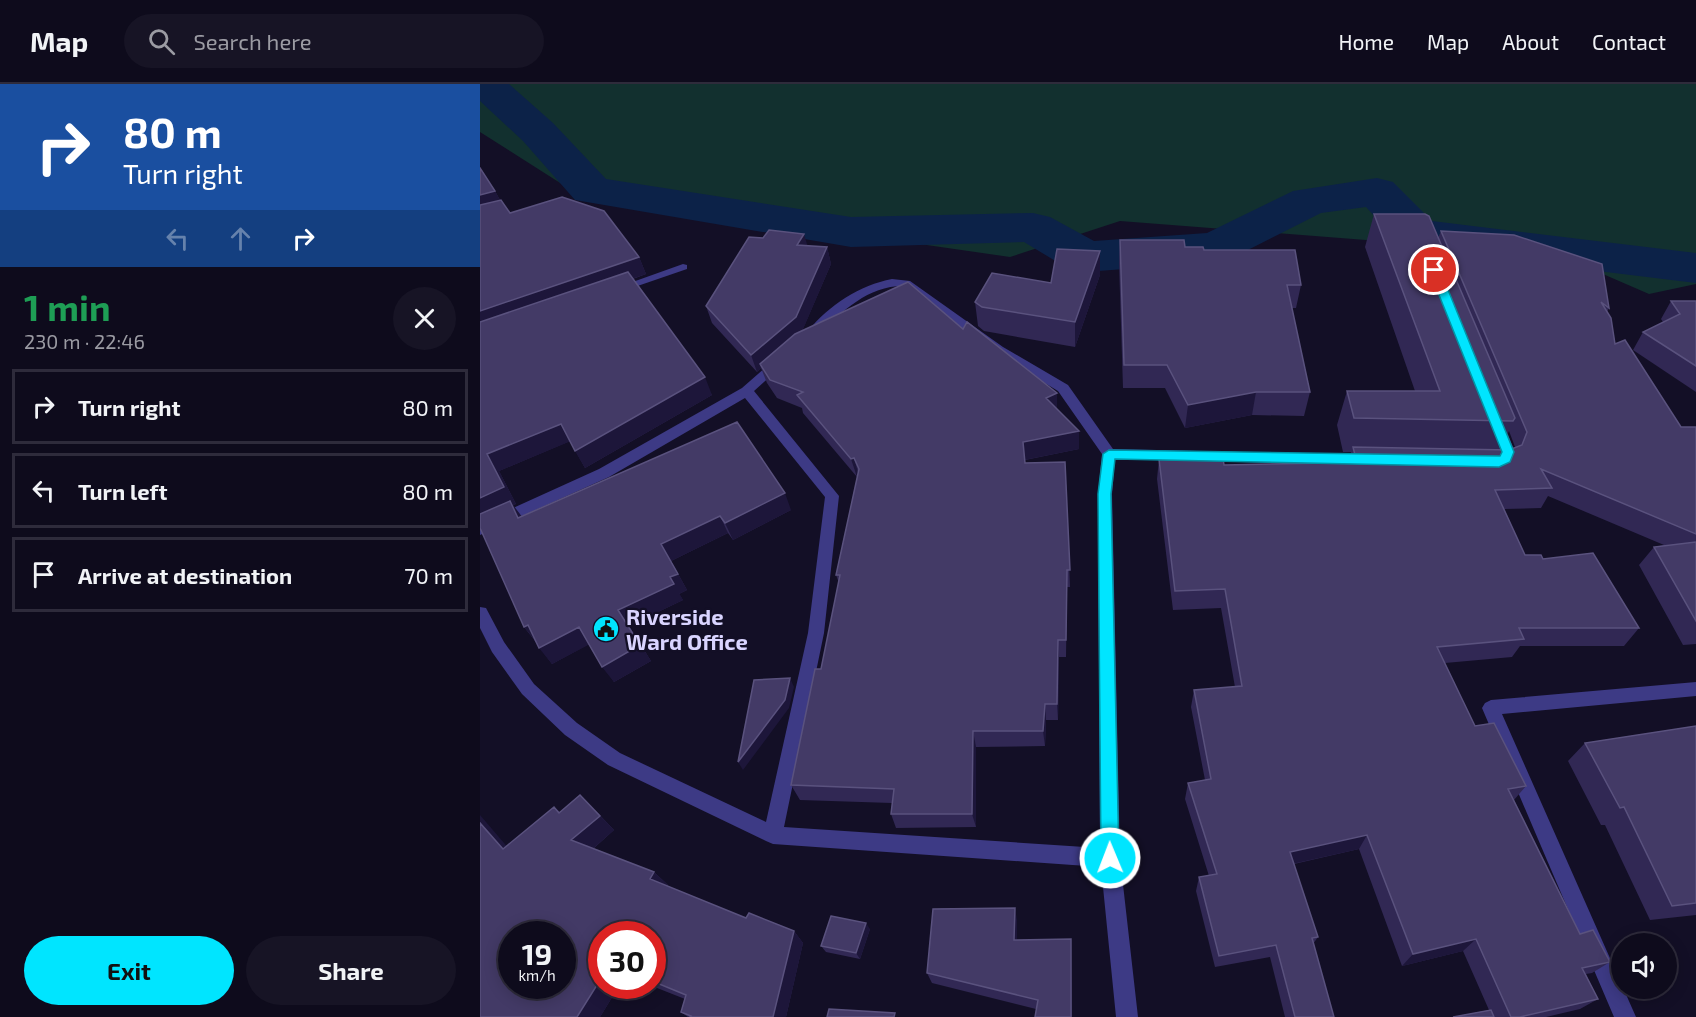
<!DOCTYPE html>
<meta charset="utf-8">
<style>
:root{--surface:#0e0b1c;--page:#171425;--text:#f1f3f6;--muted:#9b9ba3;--line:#2e2b3b;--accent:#00e5ff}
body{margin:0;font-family:"Exo 2",sans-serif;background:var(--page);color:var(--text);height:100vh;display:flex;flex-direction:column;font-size:22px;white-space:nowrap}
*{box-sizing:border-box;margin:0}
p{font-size:20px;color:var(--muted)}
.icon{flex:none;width:33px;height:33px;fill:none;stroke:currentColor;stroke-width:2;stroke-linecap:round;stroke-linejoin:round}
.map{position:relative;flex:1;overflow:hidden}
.side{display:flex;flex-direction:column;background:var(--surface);width:480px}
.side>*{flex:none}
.hud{background:#1a4fa0;color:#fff;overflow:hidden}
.controls{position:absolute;left:1131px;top:849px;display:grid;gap:12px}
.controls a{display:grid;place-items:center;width:66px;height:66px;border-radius:50%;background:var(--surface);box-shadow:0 3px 15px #0003,0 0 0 2px var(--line);font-size:30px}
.speed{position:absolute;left:18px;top:837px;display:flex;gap:12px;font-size:30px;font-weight:700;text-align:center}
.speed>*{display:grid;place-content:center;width:78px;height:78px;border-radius:50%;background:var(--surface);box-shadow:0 3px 15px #0003,0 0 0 2px var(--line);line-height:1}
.speed small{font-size:15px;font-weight:400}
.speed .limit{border:9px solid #d22;background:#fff;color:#111}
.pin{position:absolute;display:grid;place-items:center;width:51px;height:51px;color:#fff;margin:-26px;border:3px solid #fff;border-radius:50%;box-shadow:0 2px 6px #0007}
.me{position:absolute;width:66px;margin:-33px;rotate:359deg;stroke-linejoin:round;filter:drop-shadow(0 0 4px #0008)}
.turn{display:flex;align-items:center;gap:21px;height:126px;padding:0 24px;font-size:27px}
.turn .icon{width:78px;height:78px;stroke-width:2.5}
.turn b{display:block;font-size:42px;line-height:51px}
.lanes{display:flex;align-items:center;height:57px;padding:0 24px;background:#0003;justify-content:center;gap:30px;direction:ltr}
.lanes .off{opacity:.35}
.round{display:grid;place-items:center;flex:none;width:63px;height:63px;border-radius:32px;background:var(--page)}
.headline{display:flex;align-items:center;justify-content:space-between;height:102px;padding:0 24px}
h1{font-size:36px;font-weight:700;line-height:45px;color:#1e9e55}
.cta{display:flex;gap:12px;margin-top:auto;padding:12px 24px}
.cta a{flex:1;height:69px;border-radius:36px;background:var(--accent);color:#111;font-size:24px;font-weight:700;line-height:69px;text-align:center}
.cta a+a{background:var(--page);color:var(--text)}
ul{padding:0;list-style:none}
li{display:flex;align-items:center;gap:18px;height:75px;margin:0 12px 9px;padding:0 12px;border:3px solid var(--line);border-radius:0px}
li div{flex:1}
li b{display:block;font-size:22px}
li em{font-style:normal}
header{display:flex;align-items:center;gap:36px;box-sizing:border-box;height:84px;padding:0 30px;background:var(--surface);border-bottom:2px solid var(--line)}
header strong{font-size:28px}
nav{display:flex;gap:33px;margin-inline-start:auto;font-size:21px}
.search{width:420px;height:54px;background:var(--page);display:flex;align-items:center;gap:15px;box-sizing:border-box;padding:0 21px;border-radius:33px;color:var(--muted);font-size:22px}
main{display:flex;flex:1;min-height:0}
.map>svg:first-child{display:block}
.green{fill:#12302f}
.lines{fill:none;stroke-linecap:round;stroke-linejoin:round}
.river{fill:#0c2248;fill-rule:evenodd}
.minor{fill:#3d3a85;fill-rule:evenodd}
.wall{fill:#312854;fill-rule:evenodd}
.shaded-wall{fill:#1d163a}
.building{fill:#433a66;stroke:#5a527e;stroke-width:1.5;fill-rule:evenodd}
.route{fill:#00e5ff;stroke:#0095a6;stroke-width:1.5}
.labels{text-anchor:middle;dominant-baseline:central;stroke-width:4.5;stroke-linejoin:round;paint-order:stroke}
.poi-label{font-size:22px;font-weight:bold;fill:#d9d4ff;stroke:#130f26;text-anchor:start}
</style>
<header>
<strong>Map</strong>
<div class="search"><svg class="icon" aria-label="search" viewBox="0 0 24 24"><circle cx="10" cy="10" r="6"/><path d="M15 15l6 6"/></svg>Search here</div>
<nav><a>Home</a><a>Map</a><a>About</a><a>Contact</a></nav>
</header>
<main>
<section class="side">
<div class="hud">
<div class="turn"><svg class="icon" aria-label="right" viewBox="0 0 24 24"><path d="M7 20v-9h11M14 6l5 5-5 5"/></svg><div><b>80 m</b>Turn right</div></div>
<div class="lanes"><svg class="icon off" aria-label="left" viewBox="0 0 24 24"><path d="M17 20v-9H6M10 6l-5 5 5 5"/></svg><svg class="icon off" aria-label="ahead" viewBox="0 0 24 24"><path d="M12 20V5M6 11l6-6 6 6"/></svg><svg class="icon" aria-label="right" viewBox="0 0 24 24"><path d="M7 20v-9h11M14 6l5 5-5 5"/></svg></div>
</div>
<div class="headline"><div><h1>1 min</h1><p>230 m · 22:46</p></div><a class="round"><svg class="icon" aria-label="close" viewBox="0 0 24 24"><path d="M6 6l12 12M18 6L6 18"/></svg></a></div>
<ul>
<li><svg class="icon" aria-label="right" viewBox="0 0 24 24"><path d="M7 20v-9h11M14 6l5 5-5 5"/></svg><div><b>Turn right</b></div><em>80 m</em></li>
<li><svg class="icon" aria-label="left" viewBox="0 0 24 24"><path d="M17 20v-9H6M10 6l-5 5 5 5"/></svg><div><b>Turn left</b></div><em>80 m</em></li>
<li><svg class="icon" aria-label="arrive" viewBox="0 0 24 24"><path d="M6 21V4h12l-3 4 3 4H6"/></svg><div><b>Arrive at destination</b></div><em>70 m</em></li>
</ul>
<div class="cta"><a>Exit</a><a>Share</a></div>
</section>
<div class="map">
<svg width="1216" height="933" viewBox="0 0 1216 933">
<rect width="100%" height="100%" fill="#130f26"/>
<path class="green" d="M0 0H1216V200L1169 210 1079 171 640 137 530 173 99 111 0 48Z"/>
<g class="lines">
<path class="river" d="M0 0H29L73 39 126 95 371 133 553 129 570 133 614 157 727 149 813 107 897 94 913 98 952 137 1216 169V199L937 165 920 160 886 123 841 129 754 173 737 178 605 188 587 184 544 158 371 163 95 116 43 57 0 17Z"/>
<path class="minor" d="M203 180 207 181V185L143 207H135L133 205Z
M412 195 430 197 523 263 588 301 633 365 889 371 896 376 889 381 635 375 632 410 640 774 658 933H636L621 783 293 760 286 757 128 681 85 651 42 610 12 568 0 544V523L6 524 24 558 54 600 97 639 140 669 286 738 328 549 345 413 265 314 129 393 0 451V439L119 385 262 304 294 276H302V282L274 307 359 412 344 549 304 743 620 764 618 410 622 370 578 307 515 269 423 202C388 202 363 227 338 250H330L328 247C349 221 380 201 412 195Z
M1016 333 1023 338 1035 368 1031 378 1015 383 1008 378 1010 374 1020 372 1021 368 1009 338Z
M1216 598V612L1022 630 1156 933H1134L1002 624 1005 619 1011 616Z"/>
</g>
<path class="wall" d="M15 107 20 116 30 129 159 173 166 190 153 195 232 311 105 384 90 357 19 387 36 420 33 421 41 432 311 426 253 456 248 449 191 477 207 506 199 510 203 516 149 542 171 577 134 598 109 560 72 580 55 557 44 543 0 444Z
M894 130 958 154 961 147 1034 151 1129 224 1127 228 1135 260 1201 343H1216V560L1203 561 1159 481 1174 463 1184 461 1068 412 1061 424 1024 425 1045 471 1063 475 1159 544 1144 562H1040L1032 573 965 579 995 642 1046 702 1034 716 1100 850 1130 878 1112 889 1106 890 1118 915 1100 925 1066 933H973L1009 926 983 867 922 882 879 765 814 780 838 853 833 860 854 933H805L790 873 735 883 716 807 719 793 729 792 705 715 708 699 725 696 711 623 714 606 755 603 741 524 693 526 677 395 679 375 744 381 846 379 847 375H869L871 368H863L857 341 867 307H935L885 163ZM1029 347 1035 363 1029 366H1020Z
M640 156 724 166 821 201 816 224H812L830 308 824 332 772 331 705 344 685 304H643L639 179Z
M327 162 347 163 351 180 322 247 483 245 577 309V326L599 347V365L545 376V379L585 378 590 503H587L586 573H579L578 636H566L565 662 496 663V743L416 744 411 730 412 719 320 716 311 701 341 585 359 499 356 491 377 393 323 329 322 324 297 314 287 299 281 284 277 288 232 239 226 222Z
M620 191 595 263 504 247 498 242 495 218Z
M1191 217H1216V308L1153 266 1163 248 1183 238 1181 235Z
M1216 642V831L1170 836 1125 741H1121L1088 677 1105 659Z
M74 723 80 728 115 726 134 746 113 765 174 788 188 801V802L266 834 314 847 323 859 306 933H208L201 928 205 915 172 902V850H122V902H139L120 933H0L27 762Z
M537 836V856L591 855 592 933H555L556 925 452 899 447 889Z
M390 845 380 875 346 868 341 862Z"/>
<path class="shaded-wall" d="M15 107 24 123 0 131V111Z
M324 150 329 167 317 161Z
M347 163 351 180 321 250 280 280 281 284 277 288 271 271Z
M620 167V191L595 263V238Z
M159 173 166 190 0 248V227Z
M225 293 232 311 105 384 95 367Z
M776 308 772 331 705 344 708 321Z
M577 309V327L566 314Z
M81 340 91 357 19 387 36 420 33 421 43 434 0 433V414L7 370Z
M599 347V365L544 376 543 358Z
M374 374 379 392 377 393 371 375Z
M305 409 311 426 253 456 245 439Z
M240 432 248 449 191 477 207 506 199 510 190 493 181 460Z
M194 500 203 516 149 542 171 577 134 598 122 583 138 526Z
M48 541 57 559 44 543Z
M99 543 112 559 72 580 59 564Z
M578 556 579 573 578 636 577 620Z
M310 594 314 603 309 624 263 686 258 678Z
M565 620 566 636 565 662 563 647Z
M493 647 496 663V743L492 730Z
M100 711 134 746 107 770 91 756Z
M0 731 41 779 23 765 0 739Z
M887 751 879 765 803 782 810 768Z
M174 788 188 801 184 808 170 795Z
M535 824 537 836V868L534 856Z
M386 839 390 845 380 875 376 869Z
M314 847 323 859 306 933H293Z
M996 855 983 867 922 882 933 870Z
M122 893V902H139L120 933H97Z"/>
<path class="building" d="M0 84 15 107 0 111Z
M82 113 124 127 159 173 0 227V121L21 116 30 129Z
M894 130H945L949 132 1035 334 1033 337 874 334 867 307H960Z
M289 146 324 150 317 161 347 163 316 233 271 271 226 222 269 153 283 154Z
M961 147 1034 151 1122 180 1129 224 1121 218 1131 234 1135 260 1145 256 1201 343H1216V450L1061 385 1072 404 1015 406 1045 471H1061L1063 475 1113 469 1159 544H1039L1044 555 957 563 995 642 1014 639 1046 702 1028 705 1100 850 1113 846 1130 878 1102 884 1118 915 1040 933H1031L996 855 933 870 887 751 810 768 838 853 832 854 854 933H815L796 861 739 872 719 793 737 790 708 699 731 695 714 606 762 602 745 505 695 507 679 375 743 374 744 381 848 379 847 375H876L873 363 1029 366 1042 361 1047 348Z
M640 156H704L705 163H723L724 166H815L821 201H807L830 308H776L708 321 687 281H644Z
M577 165 620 167 595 238 502 223 495 218 512 189 571 199Z
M148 188 225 293 95 367 81 340 7 370 24 403 0 414V238Z
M428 198 483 245 487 238 577 309 566 314 599 347 543 358 545 379 585 378 590 486H587L586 556H578L577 620H565L563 647H493L492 730H411L414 705 311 701 335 585H341L360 491H356L379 385 374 374 371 375 317 311 323 308 290 296 280 280 315 250Z
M1191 217H1216V282L1163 248 1200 230Z
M257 338 305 409 245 439 240 432 181 460 198 490 190 493 194 500 138 526 160 561 122 583 99 543 59 564 48 541 44 543 0 444V430L30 417 38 434Z
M1216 458V537L1174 463Z
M310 594 305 616 258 678 274 596Z
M1216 642V819L1192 822 1144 723 1140 724 1105 659Z
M100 711 120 732 91 756 174 788 170 795 266 834 269 829 314 847 293 933H210L211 932 201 928 206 911 172 897V850H122V893L97 933H0V739L23 765 74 723 79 729ZM32 850H82V902H32Z
M535 824 534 856 591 855V933H555L558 916 447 889 453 825Z
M351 832 386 839 376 869 341 862Z
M349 925 415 929 414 933H347Z
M1011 926 1014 933H973Z"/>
<path class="route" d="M954 183 960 186 1034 368 1030 378 1019 383 635 375 631 410 639 774 636 780 630 782 624 780 621 774 618 410 623 370 629 366 1020 372 1022 368 949 186Z"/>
<defs>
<g id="civic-disc" transform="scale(1.35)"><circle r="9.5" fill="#00e5ff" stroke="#130f26"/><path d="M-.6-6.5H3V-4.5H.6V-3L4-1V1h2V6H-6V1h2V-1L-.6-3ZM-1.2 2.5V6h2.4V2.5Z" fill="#111"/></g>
</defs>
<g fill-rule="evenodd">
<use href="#civic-disc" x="126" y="545"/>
</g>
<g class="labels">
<g class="poi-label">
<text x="146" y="532">Riverside<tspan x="146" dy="25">Ward Office</tspan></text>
</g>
</g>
</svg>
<div class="controls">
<a><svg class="icon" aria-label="sound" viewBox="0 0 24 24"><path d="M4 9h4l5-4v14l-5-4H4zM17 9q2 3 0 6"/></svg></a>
</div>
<div class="speed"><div>19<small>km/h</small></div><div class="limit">30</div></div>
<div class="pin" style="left:954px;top:186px;background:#d93025"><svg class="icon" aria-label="arrive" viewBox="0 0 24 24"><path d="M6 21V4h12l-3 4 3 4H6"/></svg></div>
<svg class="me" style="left:630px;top:774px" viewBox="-20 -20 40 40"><circle r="17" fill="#00e5ff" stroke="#fff" stroke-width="3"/><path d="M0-11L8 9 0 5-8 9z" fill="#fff"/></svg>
</div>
</main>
